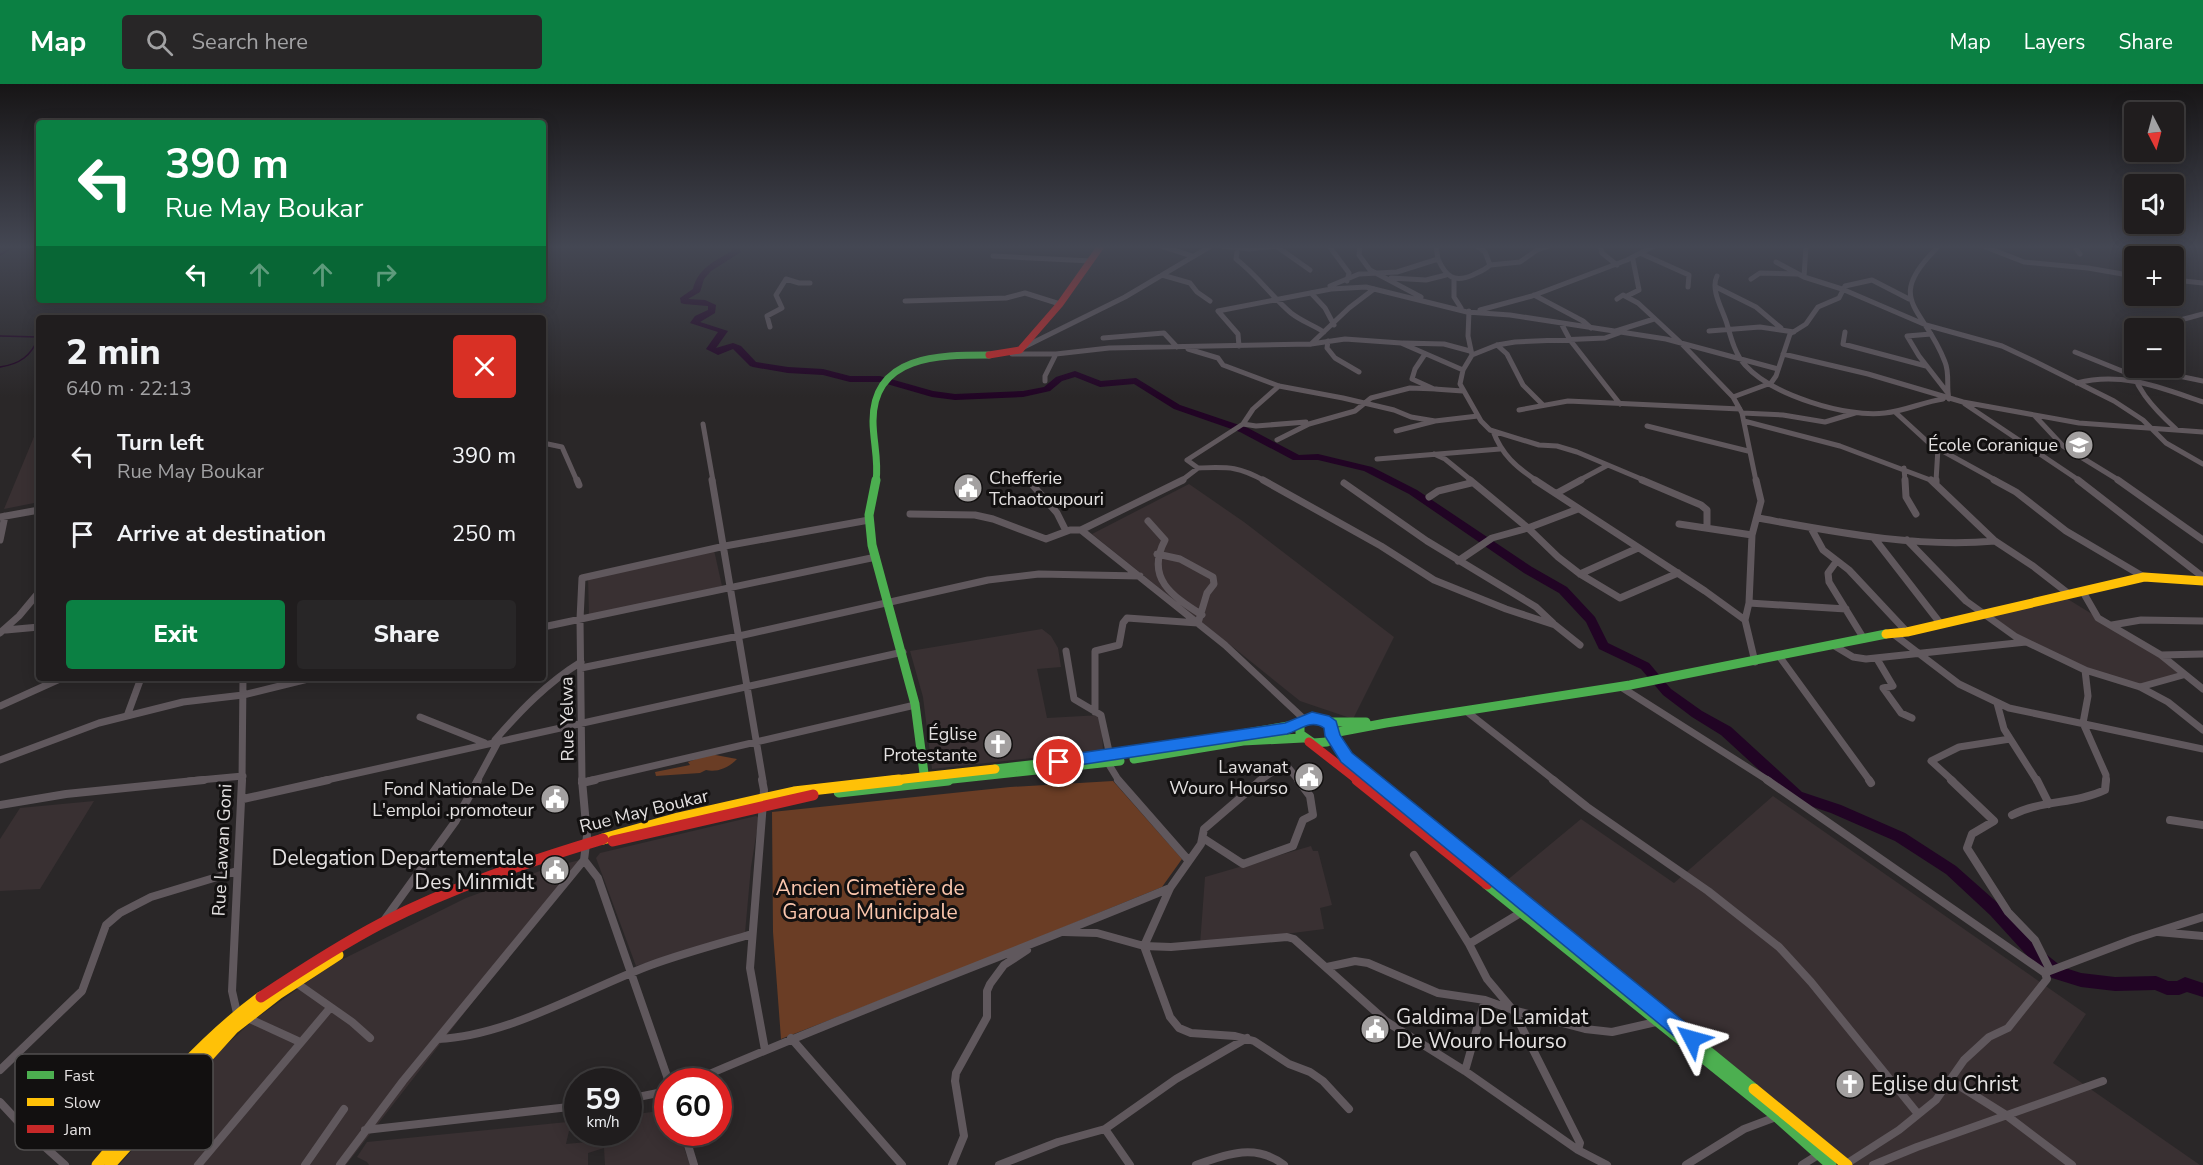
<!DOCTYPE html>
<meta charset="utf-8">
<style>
:root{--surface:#201d1e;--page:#282627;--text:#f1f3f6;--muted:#a2a2a4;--line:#3d3b3c;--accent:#0b8043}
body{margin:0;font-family:"Nunito Sans",sans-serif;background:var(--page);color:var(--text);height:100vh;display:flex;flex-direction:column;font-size:22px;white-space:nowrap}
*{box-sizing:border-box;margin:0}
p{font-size:20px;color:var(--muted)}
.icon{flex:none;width:33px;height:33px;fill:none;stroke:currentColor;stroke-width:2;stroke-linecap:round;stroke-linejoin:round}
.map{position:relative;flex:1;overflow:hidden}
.side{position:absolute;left:36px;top:231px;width:510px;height:366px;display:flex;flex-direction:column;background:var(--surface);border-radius:6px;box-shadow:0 3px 15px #0003,0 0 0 2px var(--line)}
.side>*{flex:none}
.guide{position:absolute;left:36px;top:36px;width:510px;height:183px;border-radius:6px;box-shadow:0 3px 15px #0003,0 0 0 2px var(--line);background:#0b8043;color:#fff;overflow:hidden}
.needle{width:39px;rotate:174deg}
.fabs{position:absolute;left:2124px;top:18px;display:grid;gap:12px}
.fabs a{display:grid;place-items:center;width:60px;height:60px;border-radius:6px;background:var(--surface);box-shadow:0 3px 15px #0003,0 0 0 2px var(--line);font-size:30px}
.speed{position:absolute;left:564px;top:984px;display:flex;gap:12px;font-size:30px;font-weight:700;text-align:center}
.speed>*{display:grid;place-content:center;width:78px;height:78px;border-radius:50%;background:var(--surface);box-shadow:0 3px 15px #0003,0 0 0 2px var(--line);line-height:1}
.speed small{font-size:15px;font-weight:400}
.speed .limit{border:9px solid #d22;background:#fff;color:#111}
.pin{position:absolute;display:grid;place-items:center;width:51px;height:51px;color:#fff;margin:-26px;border:3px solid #fff;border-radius:50%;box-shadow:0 2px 6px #0007}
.me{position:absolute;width:66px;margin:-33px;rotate:309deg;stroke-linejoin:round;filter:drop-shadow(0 0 4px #0008)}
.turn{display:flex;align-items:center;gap:21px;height:126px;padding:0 30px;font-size:27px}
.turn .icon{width:78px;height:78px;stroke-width:2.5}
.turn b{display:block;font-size:42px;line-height:51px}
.lanes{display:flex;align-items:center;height:57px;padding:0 30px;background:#0003;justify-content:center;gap:30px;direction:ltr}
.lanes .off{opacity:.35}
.round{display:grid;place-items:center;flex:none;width:63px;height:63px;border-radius:6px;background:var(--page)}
.overview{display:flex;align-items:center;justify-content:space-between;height:102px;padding:0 30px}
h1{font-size:36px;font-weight:800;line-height:45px}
.primary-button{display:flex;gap:12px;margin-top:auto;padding:12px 30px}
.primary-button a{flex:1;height:69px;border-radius:6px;background:var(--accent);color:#fff;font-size:24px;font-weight:800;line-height:69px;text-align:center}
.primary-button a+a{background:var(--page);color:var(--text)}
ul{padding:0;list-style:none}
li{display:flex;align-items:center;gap:18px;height:78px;padding:0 30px}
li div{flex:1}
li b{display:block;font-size:22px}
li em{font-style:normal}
header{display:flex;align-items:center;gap:36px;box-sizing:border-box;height:84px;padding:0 30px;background:var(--accent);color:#fff}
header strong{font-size:28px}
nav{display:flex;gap:33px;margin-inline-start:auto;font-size:21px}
.search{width:420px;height:54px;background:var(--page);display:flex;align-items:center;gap:15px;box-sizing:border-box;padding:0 21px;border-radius:6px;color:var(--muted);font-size:22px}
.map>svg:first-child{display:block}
.built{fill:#393032}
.green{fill:#6a3d25}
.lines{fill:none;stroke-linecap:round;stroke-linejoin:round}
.stream{stroke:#210424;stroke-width:1.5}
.river{fill:#210424;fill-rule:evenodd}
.street-far2{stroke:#60585d;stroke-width:5}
.street-far1{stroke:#60585d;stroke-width:7}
.street{stroke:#60585d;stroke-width:8}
.fast-far2{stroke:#4caf50;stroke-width:7}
.fast-far1{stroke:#4caf50;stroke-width:9}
.fast{stroke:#4caf50;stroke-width:11}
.slow-far1{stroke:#ffc107;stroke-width:9}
.slow{stroke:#ffc107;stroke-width:11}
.jam-far2{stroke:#c62828;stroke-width:7}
.jam-far1{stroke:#c62828;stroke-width:9}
.jam{stroke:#c62828;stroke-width:11}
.route{fill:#1a73e8;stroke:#114b97;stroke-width:1.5}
.labels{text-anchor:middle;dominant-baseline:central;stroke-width:6;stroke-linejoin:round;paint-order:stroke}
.poi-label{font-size:18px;fill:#e4e1e1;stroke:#121010;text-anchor:end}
.street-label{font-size:18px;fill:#e4e1e1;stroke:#121010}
.near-poi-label{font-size:21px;fill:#e4e1e1;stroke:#121010;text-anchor:start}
.near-park-label{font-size:21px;fill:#fbc6ad;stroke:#121010}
.key{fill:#121010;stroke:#514f4f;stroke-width:1.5}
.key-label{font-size:16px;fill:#e4e1e1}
</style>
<header>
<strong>Map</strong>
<div class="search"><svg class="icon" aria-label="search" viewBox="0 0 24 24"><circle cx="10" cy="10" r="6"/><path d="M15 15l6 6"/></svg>Search here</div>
<nav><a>Map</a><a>Layers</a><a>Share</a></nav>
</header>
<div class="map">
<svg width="2203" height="1081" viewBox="0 0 2203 1081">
<rect width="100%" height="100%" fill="#2a2728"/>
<path class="built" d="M36 348H39V418L4 425Z
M1189 400 1244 438 1394 553 1353 635 1300 617 1092 450Z
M714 466 722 502 589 531 588 493Z
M2066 514 2157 570 2178 589 2139 602 2084 584 2033 561 1988 531Z
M1042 545 1051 552 1058 564 1061 583 1037 585 1047 634 1101 631 1103 666 932 685 923 613 910 567Z
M1773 712 2086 930 2053 979 2200 1081H1842L1499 803 1581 735 1674 799Z
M94 717 40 805 0 807V755L20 724Z
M756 732 759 734 751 783 745 849 636 882 596 774 600 769Z
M1311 762 1313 767H1318L1332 821 1320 824 1324 845 1200 861 1205 793Z
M584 775 346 1081H119L220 967 251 938 333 880 466 814 548 784Z
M667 1026 668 1048 679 1049 690 1081H605L604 1064 588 1069V1081H369L367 1078 357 1073 367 1058 577 1037V1046L569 1047 566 1060 598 1057 600 1049 628 1048 629 1031Z"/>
<path class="green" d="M710 670 737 675C730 683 717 689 706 686L700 689 656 692 655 688 690 681 688 678Z
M1113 697 1182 775 1162 803 991 873 781 955 773 848 772 728 1010 703Z"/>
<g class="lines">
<path class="stream" d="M0 171 14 162
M0 252 39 253
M0 283C20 280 31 272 39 253"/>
<path class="river" d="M730 162H738L741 168 711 187 704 195 700 208 688 215 705 216 716 221 715 229 700 238 728 247 716 264 733 259 741 262 756 278 788 283 823 285 850 292H880L933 307 955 310 1023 307 1044 303 1056 293 1075 287 1101 297 1136 294 1180 321 1248 344 1299 371 1318 370 1372 383 1417 406 1532 483 1567 503 1595 533 1608 559 1649 579 1671 605 1702 627 1731 643 1802 708 1841 721 1905 749 1956 782 2000 821 2041 866 2062 883 2081 889 2115 893 2156 892 2168 897H2177L2185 893 2203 899V913L2187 908 2179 911H2167L2155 906 2115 907 2081 903 2052 894 2031 876 1990 831 1946 790 1895 757 1831 729 1792 716 1721 651 1692 633 1663 611 1641 585 1599 565 1586 538 1559 509 1524 489 1409 410 1364 387 1318 376H1293L1240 348 1174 325 1134 300 1100 303 1075 293 1062 297 1050 307 1023 313 955 316 932 313 880 298H850L823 291 788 289 753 283 750 282 733 265 718 271 706 265 718 248 690 239 695 232 708 226V222L684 220 681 219 680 214 693 205C698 184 715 177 732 167Z"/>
<path class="street-far2" d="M1161 162 1192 172
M1222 162 1249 165 1277 162
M1276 162 1310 186
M1329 162 1349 189 1347 197
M1360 162 1359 171 1370 186 1421 213
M1600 162 1602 169 1617 181
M1939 162C1882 217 1924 222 1945 278 1950 290 1946 303 1949 315
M1983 162 2024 178 2088 184 2134 192
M2074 162 2080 170
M1237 168 1236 175C1257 191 1271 212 1291 229 1301 237 1313 241 1324 248
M1642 170 1689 191 1688 203
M993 172 1091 177
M1438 175C1446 193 1454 199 1473 191 1479 188 1485 186 1490 181L1485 168 1477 162
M1776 178 1804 193 1842 205 1926 241 2002 262 2034 277 2114 317 2143 336 2166 359 2203 380
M1490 181 1520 178 1537 166 1549 162
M1162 191 1190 199 1197 208 1210 217
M1717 192C1710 206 1723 226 1727 240 1731 254 1735 270 1745 281 1772 311 1846 334 1885 329 1905 327 1923 318 1943 315
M1804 193 1806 162
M1391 194 1426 196 1446 191
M1751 195 1760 189 1797 190
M1454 196V213L1461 224
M2174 196 2203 199
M1330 202 1359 190 1397 188 1438 175 1436 162
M1716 203 1756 223 1781 244
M1311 209 1325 224 1334 241
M1534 211 1583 237 1591 244
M1627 212 1639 206 1633 176
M1617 215 1623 211 1638 219 1681 259 1733 313 1742 329 1756 397
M905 217 1006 214 1025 209 1060 220
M1480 226 1532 212 1627 176 1654 162
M1469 227 1468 252 1472 271 1463 286 1460 300 1481 337 1490 346 1539 361 1557 362 1577 368 1646 397
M1561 239 1570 256 1620 320
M2127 240 2173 238 2203 230
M770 243 767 232 782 224 776 211 786 195 799 199H810
M1616 247 1654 235
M1709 247 1760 243 1794 248
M1845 248 1843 260 1926 282
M1931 250 1907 252 1919 272 1947 308
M1103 254 1164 249 1177 263
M1328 257 1327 264 1335 274 1359 288
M1403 259 1444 260 1470 267
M1311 260 1349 224 1374 205
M1497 261 1507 270 1523 301 1542 320
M1239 262 1238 250 1218 227 1331 205 1366 203 1467 228 1510 231 1666 255 1778 285
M1024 263 1125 213 1211 162
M1188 265 1218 274 1223 281 1279 302 1343 314 1394 326 1411 333 1435 337
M2075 268 2132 291
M1012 270H1056L1109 264 1311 260 1345 255 1401 259 1463 286
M1425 270 1415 285 1412 295 1434 305 1463 307
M1783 270 1868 290 1963 318 2079 339 2203 348
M2128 270C2132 302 2153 324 2176 345
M1472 271 1497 261 1515 258 1605 254 1619 249
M2140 284 2203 297
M1045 297V292L1056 270
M2077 299C2122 287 2161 304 2203 318
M1733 313 1771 299 1776 292 1790 250 1806 240 1818 223 1839 214 1845 202 1872 196 1909 215
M1965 320 2080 397
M1519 326 1568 317 1740 325
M1895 328 1930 360 1997 397
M1742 329 1783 331 1825 338 1855 329
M2035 332 2063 362 2120 397
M1744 337 1840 362 1933 397
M703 340 713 397
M1243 340 1256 342 1306 338
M1647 342 1748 367
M1396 347 1435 337 1478 332
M1493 347C1502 371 1516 383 1537 397
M1277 356 1309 340 1355 327 1371 314 1410 304 1437 305
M543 359 562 363 577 397
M1434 370 1445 375 1472 397
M1377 375 1500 365
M1198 384C1229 383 1238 382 1265 397
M1904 384 1905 397
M1181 397 1198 384 1187 376 1243 340 1253 325 1279 302
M1578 397 1608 381
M1936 397 1938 364"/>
<path class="street-far1" d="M577 396 579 401
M712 396 763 697
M1263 396 1381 462 1434 496 1506 525 1555 541 1580 561
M1470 396 1528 444 1558 473 1580 490 1620 514 1678 489
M1535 396 1705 507 1745 536
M1642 396 1701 421 1707 426V444
M1905 396 1906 413 1916 430
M1931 396 1995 457 2033 482 2069 510
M1994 396 2016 408 2066 447 2144 493
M2078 396 2203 493
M2118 396 2203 456
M1030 398 1057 429 1066 447
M1344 399 1427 457 1536 523 1553 539
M1936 399V396
M1557 409 1581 396
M1429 413 1438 407 1471 399
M910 430 975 431 993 435 1046 455 1070 446H1081L1225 561 1305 636
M0 433 39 426
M1758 434C1836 448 1915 464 1995 457
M1148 437 1165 456C1145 494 1172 512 1202 531
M1679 440 1752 451
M1811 444 1823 466 1849 486 1907 548
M1081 446 1183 396
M1874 454 1940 539
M0 456 5 432
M1907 456 1966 517 2016 553 2085 586 2140 603 2168 618 2203 646
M1458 477 1492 454 1528 444 1578 425
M1836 478 1828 489 1829 498 1864 555
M1580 490 1638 464
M2083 508 2098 534 2161 571 2203 605
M1749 519 1846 525
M2112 541 2141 536 2203 537
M543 543 876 473
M6 546 39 543
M0 549 19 532 39 508
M1892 549 1959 600 2009 624 2203 665
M1833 561 1853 573 1866 575 2026 558
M1066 567 1074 615 1101 631 1110 672
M2161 571 2203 570
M1779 572 1870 697
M1877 575 1893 602 1883 604 1901 629 1912 634
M1755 578 1745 536 1749 519 1752 451 1761 417 1756 396
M581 584 739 552 988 496 1039 490 1140 492
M2085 586 2088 612 2083 639 2106 691V697
M1621 603 1769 697
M2140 603 2183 591
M1997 619 2004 645 2037 697
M0 622 62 594
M1466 627 1555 697
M1095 628V567L1119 561 1123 539 1127 534 1198 539 1207 509 1214 500 1213 493 1180 475 1157 470
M127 632 141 594
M420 633 485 659
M495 656C521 626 547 599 581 578
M0 676 99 639 183 618 243 611 312 594
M1108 679 1119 697
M189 697 243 692
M242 697 243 594
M322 697 903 568
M477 697 499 656
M582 697 580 535 582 494 725 462 869 436
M588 697 915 621
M1259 697 1271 689 1287 682 1299 697
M1953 697 1931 677 1959 663 2010 655"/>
<path class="street" d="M242 696 232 907 237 929 300 958
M582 696 587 752 584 776
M762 696 764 706 750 884 765 966
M1118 696 1189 777 1170 804 1144 862 1170 933 1179 944 1191 949 1235 952 1254 957 1289 980 1310 988 1323 997 1349 1025
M1553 696 1587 723 1708 807 1779 863 1811 898 1918 1030
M1767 696 2045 889
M1869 696 1871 699
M1951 696 1994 737 1972 750 1967 764 2008 828 2035 856 2050 886
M2037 696 2049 720
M582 699 595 696
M243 715 328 696
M0 721 66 710 204 696
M2012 731C2041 716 2075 720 2105 706L2106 696
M2170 736 2203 741
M1203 754 1243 780 1293 762 1303 736 1313 731 1310 712 1298 696
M1414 771 1469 860 1487 895 1513 926 1580 1059 1578 1066
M584 776 598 794 669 998
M1189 777 1201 760 1204 745 1261 696
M385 835 455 738 478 696
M1064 848 1097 849 1144 862 1171 863 1287 853 1294 855 1387 938 1465 987 1578 1066 1607 1081
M2158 848 2203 852
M1469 860 1522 828
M1327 883 1355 877 1368 879 1438 909 1485 916 1513 926 1585 945 1612 948 1656 938
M2047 888 2134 855 2203 833
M295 898 352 938 370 954
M791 954 902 1081
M438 955C509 952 584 906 651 881 684 869 718 860 752 850
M0 986 82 907 106 841 120 829 151 813 237 787
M1465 987 1485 916
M1950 996 2006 1031 2072 1081
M691 998C849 929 1011 870 1170 804
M628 1015 668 1007
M0 1018 25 1045 65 1081
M1105 1045 1130 1081
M365 1046 578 1022
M684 1048 694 1081
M1846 1080 1899 1046 1936 1016 1964 976 1989 953 2008 944 2047 895 2045 889
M198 1081 330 924
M305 1081 344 1025
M340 1081 403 997 584 776
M952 1081 964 1052 955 997 956 989 987 933V907L990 900 1004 881 1027 866
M999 1081 1058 1058 1105 1045 1176 995 1247 954
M1196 1081C1227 1070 1256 1059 1284 1081
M1686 1081 1744 1045 1776 1033
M1802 1081 1818 1071
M1873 1081 1917 1063 2103 997"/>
<path class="fast-far2" d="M876 397C879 377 873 357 873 337 873 271 939 271 989 271"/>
<path class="fast-far1" d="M876 396 869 431 872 461 915 620 925 697
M1312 634C1323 635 1329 639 1333 649L1327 658 1313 659 1300 650V640Z
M1327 638H1366
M1333 649 1386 639 1630 601 1886 550
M1332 652 1347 673 1377 697
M1134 675 1243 657 1303 654
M995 685 1110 672 1300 640
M934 697 1120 677"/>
<path class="fast" d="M1375 696 1754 1005
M839 708 948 696
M1487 800 1777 1033 1831 1081"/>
<path class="slow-far1" d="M1886 550 1907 548 2144 493 2203 497
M886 697 995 685"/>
<path class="slow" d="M603 755 678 734 794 708 899 696
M1754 1005 1847 1081
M97 1081C148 1021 197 960 261 913
M110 1081 233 945 278 910 338 871"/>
<path class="jam-far2" d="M989 271 1020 266 1060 220 1101 162"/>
<path class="jam-far1" d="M1309 658 1359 697"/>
<path class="jam" d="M1357 696 1487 800
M613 757 813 711
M261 913C300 887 340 861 382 839 452 803 527 778 603 755"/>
</g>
<linearGradient id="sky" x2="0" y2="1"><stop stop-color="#171516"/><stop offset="0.52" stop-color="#444753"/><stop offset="1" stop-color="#444753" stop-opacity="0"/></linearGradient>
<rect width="2203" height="313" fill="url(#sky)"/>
<path class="route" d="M1312 628 1329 632 1336 637 1340 651 1352 669 1698 949 1701 955 1698 961 1692 963 1685 961 1341 678 1325 652 1324 644C1311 635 1300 646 1287 650L1059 684 1054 682 1051 678 1054 674 1059 672 1285 639Z"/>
<defs>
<g id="school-disc" transform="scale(1.5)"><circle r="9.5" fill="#a3a0a0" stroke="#121010"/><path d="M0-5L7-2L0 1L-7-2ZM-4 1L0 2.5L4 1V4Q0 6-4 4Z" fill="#fff"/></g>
<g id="civic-disc" transform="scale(1.5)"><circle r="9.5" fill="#a3a0a0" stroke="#121010"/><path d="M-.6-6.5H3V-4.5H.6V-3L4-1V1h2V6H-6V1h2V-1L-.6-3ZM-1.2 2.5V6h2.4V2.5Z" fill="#fff"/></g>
<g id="church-disc" transform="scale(1.5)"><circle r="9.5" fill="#a3a0a0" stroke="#121010"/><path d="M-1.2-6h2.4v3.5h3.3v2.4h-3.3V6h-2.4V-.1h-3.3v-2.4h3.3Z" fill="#fff"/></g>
</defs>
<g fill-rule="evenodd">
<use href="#school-disc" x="2079" y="361"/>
<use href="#civic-disc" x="968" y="404"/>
<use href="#church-disc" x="998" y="660"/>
<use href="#civic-disc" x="1309" y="693"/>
<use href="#civic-disc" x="555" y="715"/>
<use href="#civic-disc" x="555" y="786"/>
<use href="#civic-disc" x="1375" y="945"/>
<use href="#church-disc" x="1850" y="1000"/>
</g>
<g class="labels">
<g class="poi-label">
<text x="2058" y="361">École Coranique</text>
<text x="989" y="394" text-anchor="start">Chefferie<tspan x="989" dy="21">Tchaotoupouri</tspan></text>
<text x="977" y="650">Église<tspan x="977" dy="21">Protestante</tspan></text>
<text x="1288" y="683">Lawanat<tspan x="1288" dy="21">Wouro Hourso</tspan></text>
<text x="534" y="705">Fond Nationale De<tspan x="534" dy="21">L'emploi .promoteur</tspan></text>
</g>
<g class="street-label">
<text transform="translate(567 635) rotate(-91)">Rue Yelwa</text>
<text transform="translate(644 727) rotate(-14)">Rue May Boukar</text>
<text transform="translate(222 766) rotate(-87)">Rue Lawan Goni</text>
</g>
<g class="near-poi-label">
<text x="534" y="774" text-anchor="end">Delegation Departementale<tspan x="534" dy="24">Des Minmidt</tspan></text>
<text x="1396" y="933">Galdima De Lamidat<tspan x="1396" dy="24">De Wouro Hourso</tspan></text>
<text x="1871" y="1000">Eglise du Christ</text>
</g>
<g class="near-park-label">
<text x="870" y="804">Ancien Cimetière de<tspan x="870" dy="24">Garoua Municipale</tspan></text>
</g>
</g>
<rect x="15" y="970" width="198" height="96" rx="9" class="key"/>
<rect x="27" y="987" width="27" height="8" fill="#4caf50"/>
<rect x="27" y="1014" width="27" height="8" fill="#ffc107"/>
<rect x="27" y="1041" width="27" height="8" fill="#c62828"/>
<g class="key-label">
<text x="64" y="997">Fast</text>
<text x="64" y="1024">Slow</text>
<text x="64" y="1051">Jam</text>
</g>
</svg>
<div class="fabs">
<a><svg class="needle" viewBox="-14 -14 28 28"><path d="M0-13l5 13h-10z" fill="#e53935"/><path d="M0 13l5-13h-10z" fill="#a2a2a4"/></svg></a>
<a><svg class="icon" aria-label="sound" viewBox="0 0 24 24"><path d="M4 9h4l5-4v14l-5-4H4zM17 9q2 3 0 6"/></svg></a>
<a>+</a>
<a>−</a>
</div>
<div class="speed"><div>59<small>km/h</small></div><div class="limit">60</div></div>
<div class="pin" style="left:1059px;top:678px;background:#d93025"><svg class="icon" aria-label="arrive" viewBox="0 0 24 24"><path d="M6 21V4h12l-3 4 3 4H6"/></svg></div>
<svg class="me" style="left:1692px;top:955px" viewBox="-20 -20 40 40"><path d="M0-17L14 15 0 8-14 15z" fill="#1a73e8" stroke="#fff" stroke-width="4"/></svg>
<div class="guide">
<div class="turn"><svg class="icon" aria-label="left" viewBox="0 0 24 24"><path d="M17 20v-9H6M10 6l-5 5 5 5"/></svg><div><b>390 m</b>Rue May Boukar</div></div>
<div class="lanes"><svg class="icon" aria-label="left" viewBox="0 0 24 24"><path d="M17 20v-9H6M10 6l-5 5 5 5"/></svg><svg class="icon off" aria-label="ahead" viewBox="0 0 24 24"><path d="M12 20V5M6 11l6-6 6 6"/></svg><svg class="icon off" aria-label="ahead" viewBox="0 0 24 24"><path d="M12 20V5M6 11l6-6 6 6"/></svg><svg class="icon off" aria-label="right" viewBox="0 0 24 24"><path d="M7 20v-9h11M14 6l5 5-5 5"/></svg></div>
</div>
<section class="side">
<div class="overview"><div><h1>2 min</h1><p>640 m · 22:13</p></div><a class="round" style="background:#d93025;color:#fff"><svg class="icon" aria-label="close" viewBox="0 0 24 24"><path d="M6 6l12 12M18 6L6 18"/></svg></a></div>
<ul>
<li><svg class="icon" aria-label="left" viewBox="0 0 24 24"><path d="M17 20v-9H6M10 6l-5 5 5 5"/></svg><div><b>Turn left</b><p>Rue May Boukar</p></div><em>390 m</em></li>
<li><svg class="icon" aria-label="arrive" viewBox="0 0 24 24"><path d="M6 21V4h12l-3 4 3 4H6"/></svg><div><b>Arrive at destination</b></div><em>250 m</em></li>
</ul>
<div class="primary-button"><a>Exit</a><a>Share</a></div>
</section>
</div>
